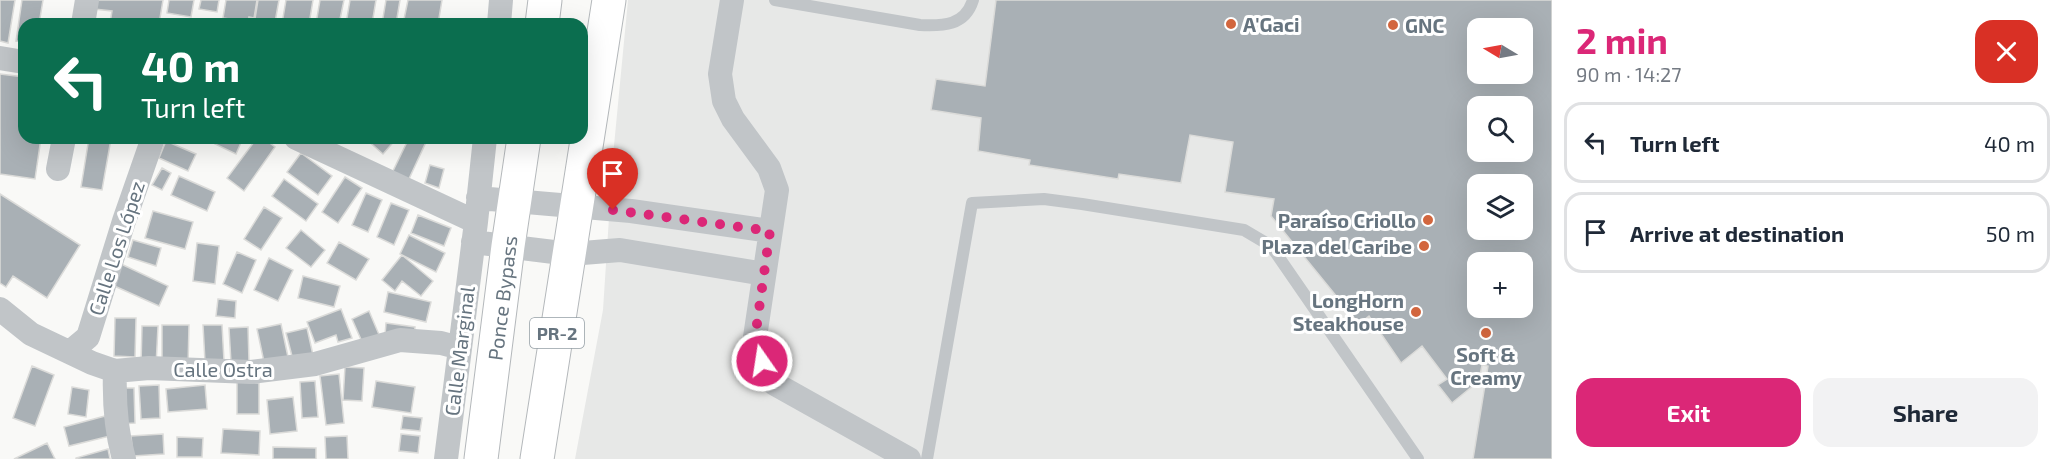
<!DOCTYPE html>
<meta charset="utf-8">
<style>
:root{--surface:#fff;--page:#f2f2f3;--text:#1f2937;--muted:#747a83;--line:#e0e1e3;--accent:#db2777}
body{margin:0;font-family:"Exo 2",sans-serif;background:var(--page);color:var(--text);height:100vh;display:flex;flex-direction:column;font-size:22px;white-space:nowrap}
*{box-sizing:border-box;margin:0}
p{font-size:20px;color:var(--muted)}
.icon{flex:none;width:33px;height:33px;fill:none;stroke:currentColor;stroke-width:2;stroke-linecap:round;stroke-linejoin:round}
.map{position:relative;flex:1;overflow:hidden}
.details{display:flex;flex-direction:column;background:var(--surface);width:510px}
.details>*{flex:none}
.guide{position:absolute;left:18px;top:18px;width:570px;height:126px;border-radius:18px;box-shadow:0 6px 24px #0002;background:#0b6e4f;color:#fff;overflow:hidden}
.needle{width:39px;rotate:280deg}
.buttons{position:absolute;left:1467px;top:18px;display:grid;gap:12px}
.buttons a{display:grid;place-items:center;width:66px;height:66px;border-radius:12px;background:var(--surface);box-shadow:0 6px 24px #0002;font-size:30px}
.pin{position:absolute;display:grid;place-items:center;width:51px;height:51px;color:#fff;margin:-62px -26px;border-radius:50% 50% 50% 0;rotate:-45deg;box-shadow:0 0 6px #0007}
.pin .icon{rotate:45deg}
.me{position:absolute;width:66px;margin:-33px;rotate:347deg;stroke-linejoin:round;filter:drop-shadow(0 0 4px #0008)}
.turn{display:flex;align-items:center;gap:21px;height:126px;padding:0 24px;font-size:27px}
.turn .icon{width:78px;height:78px;stroke-width:2.5}
.turn b{display:block;font-size:42px;line-height:51px}
.round{display:grid;place-items:center;flex:none;width:63px;height:63px;border-radius:18px;background:var(--page)}
.summary{display:flex;align-items:center;justify-content:space-between;height:102px;padding:0 24px}
h1{font-size:36px;font-weight:700;line-height:45px;color:var(--accent)}
.cta{display:flex;gap:12px;margin-top:auto;padding:12px 24px}
.cta a{flex:1;height:69px;border-radius:18px;background:var(--accent);color:#fff;font-size:24px;font-weight:700;line-height:69px;text-align:center}
.cta a+a{background:var(--page);color:var(--text)}
ul{padding:0;list-style:none}
li{display:flex;align-items:center;gap:18px;height:81px;margin:0 12px 9px;padding:0 12px;border:3px solid var(--line);border-radius:18px}
li div{flex:1}
li b{display:block;font-size:22px}
li em{font-style:normal}
main{display:flex;flex:1;min-height:0}
.map>svg:first-child{display:block}
.built{fill:#e7e8e7;fill-rule:evenodd}
.building{fill:#a9b0b5;stroke:#dbdbd9;stroke-width:1.5;fill-rule:evenodd}
.lines{fill:none;stroke-linecap:round;stroke-linejoin:round}
.highway-casing{stroke:#b4b8bb;stroke-width:35}
.lane{stroke:#c1c5c8;stroke-width:12}
.street{stroke:#c1c5c8;stroke-width:24}
.highway{stroke:#fff;stroke-width:33}
.route{stroke:#db2777;stroke-width:10;stroke-dasharray:0 18}
.poi-dot{fill:#d2663e;stroke:#fff;stroke-width:2}
.labels{text-anchor:middle;dominant-baseline:central;stroke-width:6;stroke-linejoin:round;paint-order:stroke}
.shield{fill:#fff;stroke:#949ea5;stroke-width:1.5}
.shield-label{font-size:18px;font-weight:bold;fill:#66747f}
.poi-label{font-size:20px;font-weight:bold;fill:#66747f;stroke:#fff;text-anchor:end}
.street-label{font-size:20px;fill:#66747f;stroke:#fff}
</style>
<main>
<div class="map">
<svg width="1552" height="459" viewBox="0 0 1552 459">
<rect width="100%" height="100%" fill="#f9f9f7"/>
<path class="built" d="M628 0H1552V459H575L603 310 613 156ZM1478 28H1522V74H1478ZM1478 106H1522V152H1478ZM1478 184H1522V230H1478ZM1478 262H1522V308H1478Z"/>
<path class="building" d="M0 0H15L8 43 0 41Z
M22 0H43L39 24H24V42L16 41Z
M95 0H163L159 24H110L112 11 94 9Z
M169 0H194L191 17 167 13Z
M201 0H219L217 12 199 9Z
M226 0H257L254 18 249 17 248 22 223 18Z
M258 0H279L275 22 255 19Z
M286 0H313L309 24H282Z
M320 0H344L339 24H316Z
M350 0H376L372 24H346Z
M386 0H400L396 24H382Z
M408 0H442L438 24H403Z
M996 0H1552V459H1473L1488 366 1482 365 1479 381 1452 403 1438 385 1447 379 1422 346 1401 363 1369 316 1359 324 1271 216 1274 199 1225 192 1233 142 1190 135 1181 183 1119 174 1118 179 1029 165 1030 160 978 151 981 118 931 110 936 79 985 86ZM1478 28H1522V74H1478ZM1478 106H1522V152H1478ZM1478 184H1522V230H1478ZM1478 262H1522V308H1478Z
M0 74 24 77V138H41L35 179 0 174Z
M89 138 111 139 102 190 81 187Z
M218 138H243L236 154 215 144Z
M257 138H263L275 147 244 191 227 178Z
M365 138H397L383 154Z
M409 138H418L426 142 408 181 392 173Z
M166 141 196 154 188 171 159 158Z
M301 153 332 176 318 195 287 172Z
M430 165 444 169 439 188 425 183Z
M162 168 171 173 162 190 152 185Z
M179 176 215 192 207 211 171 195Z
M345 177 362 188 338 223 322 212Z
M284 179 318 204 306 221 272 196Z
M366 193 382 200 368 232 352 225Z
M0 194 80 245 47 298 13 276 6 287 0 283Z
M391 203 409 210 394 245 377 237Z
M264 207 282 218 261 250 244 239Z
M153 211 193 222 185 249 145 238Z
M418 215 451 228 444 246 411 233Z
M301 230 325 250 311 267 286 248Z
M409 235 445 253 436 272 400 254Z
M133 240 161 248 156 266 128 257Z
M339 242 369 259 356 280 327 263Z
M197 243 219 246 215 284 193 281Z
M237 252 256 260 242 293 223 284Z
M402 255 433 281 421 296 402 281 395 291 382 280Z
M269 258 293 270 278 301 254 290Z
M119 263 168 286 159 306 110 284Z
M303 276 340 286 334 307 298 298Z
M388 292 431 302 426 322 384 312Z
M218 299 236 301 235 318 216 316Z
M341 309 352 338 338 342 336 335 315 343 307 322Z
M369 311 380 337 363 344 352 319Z
M115 318H136L135 357 114 356Z
M386 323 415 327 414 339 385 335Z
M281 324 288 357 264 362 257 329Z
M162 325H189L188 366H162Z
M203 325H222L224 361 205 362Z
M142 326H158L156 366 141 365Z
M248 327 249 362 231 363 229 328Z
M307 328 313 355 293 360 286 333Z
M32 366 54 375 35 426 13 418Z
M345 367 364 368 362 401 343 400Z
M339 374 344 423 326 425 320 376Z
M315 381 318 417 302 418 300 382Z
M376 381 415 387 411 413 372 407Z
M237 382 259 383V414H237Z
M159 385 160 418 141 419 139 386Z
M205 385 207 409 168 412 166 389Z
M72 387 89 390 86 417 68 414Z
M118 388H134L135 423 120 424Z
M293 397 297 431 270 434 267 400Z
M105 416 110 436 69 446 64 427Z
M403 416 422 418 420 431 401 429Z
M223 429 260 431 259 455 221 453Z
M163 434 164 454 133 456 131 436Z
M401 434 420 436 418 453 399 451Z
M347 436 348 459H326L325 437Z
M177 437 203 438 202 457H177Z
M47 443 55 459H14Z
M273 447 316 448V459H273Z
M108 449 110 459H76V458Z"/>
<g class="lines">
<g class="highway-casing">
<path id="highway" d="M542 24 545 0
M481 459 508 246 524 138
M537 459 609 0"/>
</g>
<path class="lane" d="M775 0 920 25C943 26 965 26 973 0
M927 459 972 203 1044 199 1082 204 1244 230 1271 246 1418 459"/>
<path class="street" d="M732 0 720 74 724 101 733 119 769 168 777 190 755 337 762 361 775 384 909 459
M83 24 87 0
M499 24 501 0
M0 58 24 62
M296 138 476 222
M58 169 64 138
M478 198 631 211 770 231
M473 242 570 254 620 250 764 274
M0 309 31 334 92 363 115 371 149 368 251 372 315 364 400 340 441 343 460 348
M70 352 88 337 124 221 153 138
M115 371C114 400 116 431 124 459
M446 459 476 222 485 138"/>
<use href="#highway" class="highway"/>
</g>
<g class="lines">
<path class="route" d="M613 210 770 231 755 338 762 361"/>
</g>
<g class="poi-dot">
<circle cx="1231" cy="24" r="6"/>
<circle cx="1393" cy="25" r="6"/>
<circle cx="1428" cy="220" r="6"/>
<circle cx="1424" cy="246" r="6"/>
<circle cx="1416" cy="312" r="6"/>
<circle cx="1486" cy="333" r="6"/>
</g>
<g class="labels">
<rect class="shield" x="530" y="318" width="54" height="30" rx="4.5"/>
<g class="shield-label">
<text x="557" y="333">PR-2</text>
</g>
<g class="poi-label">
<text x="1243" y="24" text-anchor="start">A'Gaci</text>
<text x="1405" y="25" text-anchor="start">GNC</text>
<text x="1416" y="220">Paraíso Criollo</text>
<text x="1412" y="246">Plaza del Caribe</text>
<text x="1404" y="300">LongHorn<tspan x="1404" dy="23">Steakhouse</tspan></text>
<text x="1486" y="354" text-anchor="middle">Soft &amp;<tspan x="1486" dy="23">Creamy</tspan></text>
</g>
<g class="street-label">
<text transform="translate(116 248) rotate(-72)">Calle Los López</text>
<text transform="translate(502 298) rotate(-83)">Ponce Bypass</text>
<text transform="translate(459 351) rotate(-83)">Calle Marginal</text>
<text x="223" y="369">Calle Ostra</text>
</g>
</g>
</svg>
<div class="buttons">
<a><svg class="needle" viewBox="-14 -14 28 28"><path d="M0-13l5 13h-10z" fill="#e53935"/><path d="M0 13l5-13h-10z" fill="#747a83"/></svg></a>
<a><svg class="icon" aria-label="search" viewBox="0 0 24 24"><circle cx="10" cy="10" r="6"/><path d="M15 15l6 6"/></svg></a>
<a><svg class="icon" aria-label="layers" viewBox="0 0 24 24"><path d="M12 4l9 5-9 5-9-5zM3 14l9 5 9-5"/></svg></a>
<a>+</a>
</div>
<div class="pin" style="left:613px;top:210px;background:#d93025"><svg class="icon" aria-label="arrive" viewBox="0 0 24 24"><path d="M6 21V4h12l-3 4 3 4H6"/></svg></div>
<svg class="me" style="left:762px;top:361px" viewBox="-20 -20 40 40"><circle r="17" fill="#db2777" stroke="#fff" stroke-width="3"/><path d="M0-11L8 9 0 5-8 9z" fill="#fff"/></svg>
<div class="guide">
<div class="turn"><svg class="icon" aria-label="left" viewBox="0 0 24 24"><path d="M17 20v-9H6M10 6l-5 5 5 5"/></svg><div><b>40 m</b>Turn left</div></div>
</div>
</div>
<section class="details">
<div class="summary"><div><h1>2 min</h1><p>90 m · 14:27</p></div><a class="round" style="background:#d93025;color:#fff"><svg class="icon" aria-label="close" viewBox="0 0 24 24"><path d="M6 6l12 12M18 6L6 18"/></svg></a></div>
<ul>
<li><svg class="icon" aria-label="left" viewBox="0 0 24 24"><path d="M17 20v-9H6M10 6l-5 5 5 5"/></svg><div><b>Turn left</b></div><em>40 m</em></li>
<li><svg class="icon" aria-label="arrive" viewBox="0 0 24 24"><path d="M6 21V4h12l-3 4 3 4H6"/></svg><div><b>Arrive at destination</b></div><em>50 m</em></li>
</ul>
<div class="cta"><a>Exit</a><a>Share</a></div>
</section>
</main>
